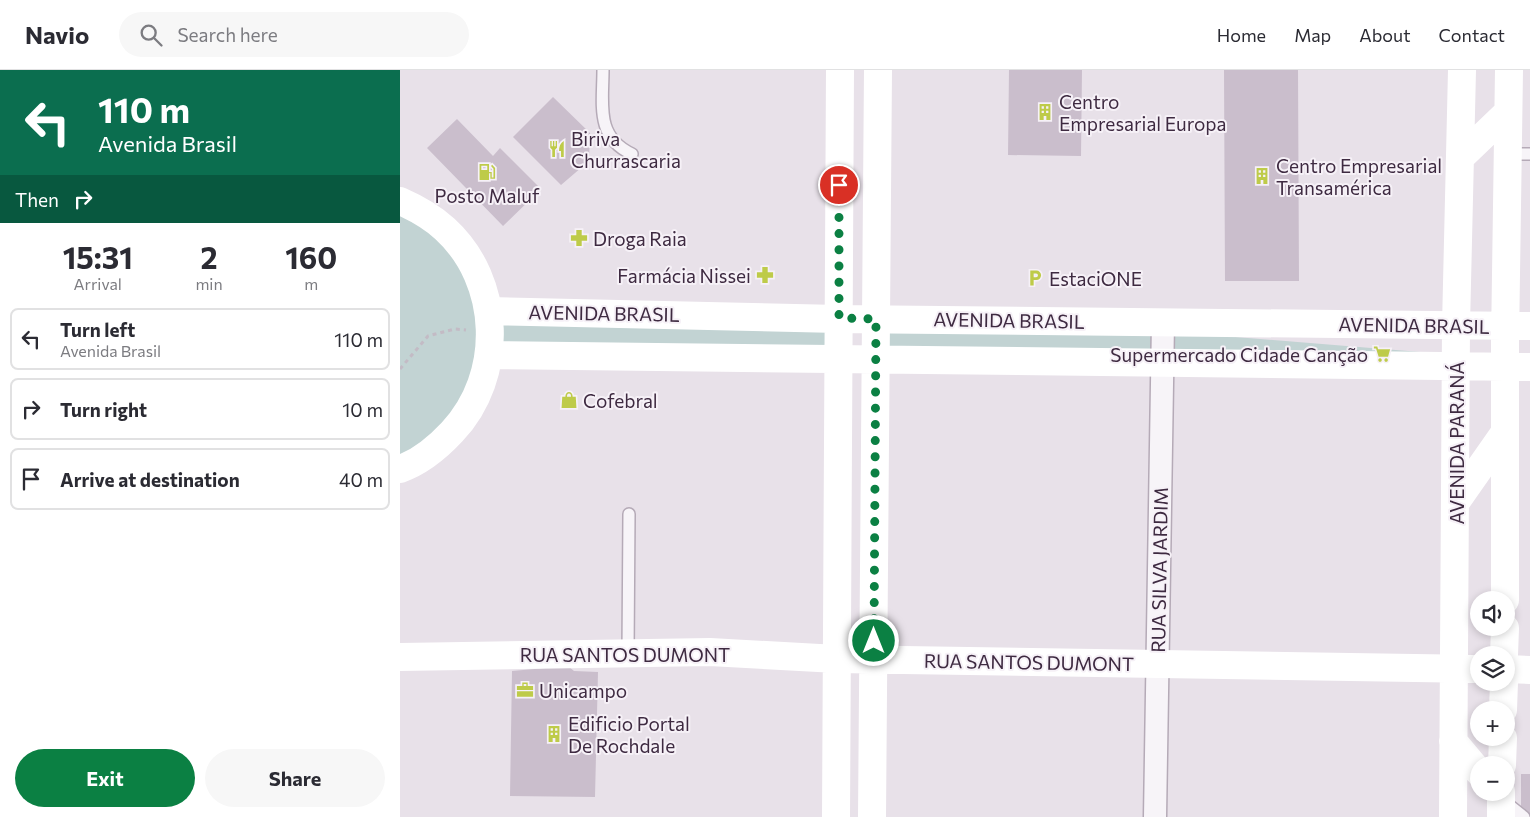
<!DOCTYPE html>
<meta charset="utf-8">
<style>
:root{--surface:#fff;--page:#f7f7f7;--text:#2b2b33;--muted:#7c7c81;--line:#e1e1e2;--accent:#0b8043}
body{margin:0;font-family:Commissioner,sans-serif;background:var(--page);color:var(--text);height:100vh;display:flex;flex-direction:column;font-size:19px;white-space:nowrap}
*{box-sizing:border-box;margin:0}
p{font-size:16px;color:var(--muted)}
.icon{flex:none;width:28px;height:28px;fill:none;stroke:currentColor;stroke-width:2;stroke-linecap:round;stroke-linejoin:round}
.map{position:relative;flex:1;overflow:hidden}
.sheet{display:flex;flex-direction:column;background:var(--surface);width:400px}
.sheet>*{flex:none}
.hud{background:#0b6e4f;color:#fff;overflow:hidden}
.controls{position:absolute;left:1070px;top:521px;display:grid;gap:10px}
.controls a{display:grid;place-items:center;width:45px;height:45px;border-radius:50%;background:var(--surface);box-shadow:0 2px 8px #0003;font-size:25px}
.pin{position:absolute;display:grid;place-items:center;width:42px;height:42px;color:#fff;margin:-21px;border:2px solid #fff;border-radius:50%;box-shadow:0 1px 5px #0007}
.me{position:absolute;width:55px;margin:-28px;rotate:0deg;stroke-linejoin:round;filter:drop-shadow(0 0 4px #0008)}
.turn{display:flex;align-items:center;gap:18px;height:105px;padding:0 15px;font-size:22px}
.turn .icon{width:65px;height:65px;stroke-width:2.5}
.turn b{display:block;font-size:35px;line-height:42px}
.then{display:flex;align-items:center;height:48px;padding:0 15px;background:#0003;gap:10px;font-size:19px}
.eta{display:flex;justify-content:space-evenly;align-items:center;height:85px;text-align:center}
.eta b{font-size:30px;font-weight:700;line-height:35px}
.primary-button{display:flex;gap:10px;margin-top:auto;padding:10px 15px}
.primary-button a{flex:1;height:58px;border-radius:30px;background:var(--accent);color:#fff;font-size:20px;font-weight:700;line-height:58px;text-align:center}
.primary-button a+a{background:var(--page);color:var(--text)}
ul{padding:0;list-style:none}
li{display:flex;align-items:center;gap:15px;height:62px;margin:0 10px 8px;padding:0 5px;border:2px solid var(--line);border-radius:8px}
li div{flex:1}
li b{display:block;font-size:19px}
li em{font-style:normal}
header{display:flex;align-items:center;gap:30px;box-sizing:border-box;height:70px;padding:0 25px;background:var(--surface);border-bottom:1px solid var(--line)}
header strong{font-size:24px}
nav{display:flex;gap:28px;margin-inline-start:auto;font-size:18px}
.search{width:350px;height:45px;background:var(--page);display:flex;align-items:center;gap:12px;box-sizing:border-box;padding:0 18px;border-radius:28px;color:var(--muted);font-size:19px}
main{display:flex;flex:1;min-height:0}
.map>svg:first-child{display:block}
.green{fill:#c2d3d3}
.building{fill:#cabecc}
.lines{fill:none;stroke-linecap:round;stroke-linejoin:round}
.lane-casing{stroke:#b5aab7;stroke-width:14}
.street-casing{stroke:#b5aab7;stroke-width:25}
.path{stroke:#c3bbc5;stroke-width:3;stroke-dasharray:4 4;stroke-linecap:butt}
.lane{stroke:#f7f4f8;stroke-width:11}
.street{stroke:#f7f4f8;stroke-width:22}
.secondary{stroke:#fff;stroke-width:28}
.route{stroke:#0b8043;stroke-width:9;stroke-dasharray:0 16.2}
.labels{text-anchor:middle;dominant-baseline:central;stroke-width:4;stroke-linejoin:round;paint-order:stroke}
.poi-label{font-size:19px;fill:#3e2a41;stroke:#f6f1f7;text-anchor:start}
.street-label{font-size:19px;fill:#3e2a41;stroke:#f6f1f7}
</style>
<header>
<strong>Navio</strong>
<div class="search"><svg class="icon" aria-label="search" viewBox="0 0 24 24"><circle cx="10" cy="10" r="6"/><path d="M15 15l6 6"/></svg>Search here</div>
<nav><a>Home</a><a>Map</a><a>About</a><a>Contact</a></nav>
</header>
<main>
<section class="sheet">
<div class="hud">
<div class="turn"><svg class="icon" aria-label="left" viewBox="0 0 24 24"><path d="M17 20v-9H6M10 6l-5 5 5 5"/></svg><div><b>110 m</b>Avenida Brasil</div></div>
<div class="then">Then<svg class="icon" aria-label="right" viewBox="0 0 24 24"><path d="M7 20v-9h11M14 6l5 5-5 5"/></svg></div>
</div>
<div class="eta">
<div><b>15:31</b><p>Arrival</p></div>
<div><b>2</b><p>min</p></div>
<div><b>160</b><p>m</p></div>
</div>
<ul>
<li><svg class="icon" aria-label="left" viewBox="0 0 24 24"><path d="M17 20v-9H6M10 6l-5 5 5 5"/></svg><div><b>Turn left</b><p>Avenida Brasil</p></div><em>110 m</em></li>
<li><svg class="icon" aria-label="right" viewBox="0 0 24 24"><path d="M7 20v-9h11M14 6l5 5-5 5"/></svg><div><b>Turn right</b></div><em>10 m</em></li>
<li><svg class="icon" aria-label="arrive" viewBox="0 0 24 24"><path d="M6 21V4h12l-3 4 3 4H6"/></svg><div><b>Arrive at destination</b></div><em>40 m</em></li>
</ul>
<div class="primary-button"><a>Exit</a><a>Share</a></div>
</section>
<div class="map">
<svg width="1130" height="747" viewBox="0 0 1130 747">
<rect width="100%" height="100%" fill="#e8e1e9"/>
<path class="green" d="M0 131 20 140 89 241 438 258V282L90 277 80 320 0 399Z
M476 258 763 261 1057 285 476 280Z"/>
<path class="building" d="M609 0H682L681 86 608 85Z
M824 0H898L899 211H825Z
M153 27 190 63 189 91 161 115 113 67Z
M57 49 93 86 100 78 141 119 103 156 27 78Z
M168 596 174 601 198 602 195 727 110 726 112 601Z
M1121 704H1130V747H1121Z"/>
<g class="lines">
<g class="lane-casing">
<path id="lane" d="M203 0C203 34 195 67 232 84
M1109 84H1130
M228 582 229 444
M1104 731 1124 747"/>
</g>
<g class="street-casing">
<path id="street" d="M755 747 763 252"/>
</g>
<path class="path" d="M0 299 28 266 55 259 66 260"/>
<use href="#lane" class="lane"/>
<use href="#street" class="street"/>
<path class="secondary" d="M1060 88 1108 42
M0 131C16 138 32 147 45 159 102 211 105 306 52 362 38 377 20 392 0 399
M89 241 439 249 1130 256
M89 285 1130 297
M1056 432 1105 362
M1105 530V272L1109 0
M1104 585 1105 558
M0 587 310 582 437 589 1079 599
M1106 599 1130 600
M1103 640 1104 612
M1053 671 1079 702
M1102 695 1103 668
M436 747 440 0
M472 747 478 0
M1053 747 1056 256 1062 0
M1101 747V722"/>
</g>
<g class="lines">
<path class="route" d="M439 115V248L476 249 474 571"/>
</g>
<defs>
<g id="building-bare" transform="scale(1.35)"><path d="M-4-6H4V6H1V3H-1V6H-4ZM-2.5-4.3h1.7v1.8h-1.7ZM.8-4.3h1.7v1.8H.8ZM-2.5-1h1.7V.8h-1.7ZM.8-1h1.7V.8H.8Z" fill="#becb49" stroke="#f6f1f7" stroke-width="2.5" paint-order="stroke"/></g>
<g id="restaurant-bare" transform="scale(1.35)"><path d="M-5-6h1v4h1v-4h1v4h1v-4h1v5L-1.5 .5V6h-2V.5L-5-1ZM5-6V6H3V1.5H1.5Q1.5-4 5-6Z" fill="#becb49" stroke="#f6f1f7" stroke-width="2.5" paint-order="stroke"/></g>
<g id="fuel-bare" transform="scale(1.35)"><path d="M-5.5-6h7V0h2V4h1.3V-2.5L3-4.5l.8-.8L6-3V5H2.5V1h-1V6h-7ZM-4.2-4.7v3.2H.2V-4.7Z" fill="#becb49" stroke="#f6f1f7" stroke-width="2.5" paint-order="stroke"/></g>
<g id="pharmacy-bare" transform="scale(1.35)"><path d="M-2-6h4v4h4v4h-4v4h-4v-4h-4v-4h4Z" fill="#becb49" stroke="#f6f1f7" stroke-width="2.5" paint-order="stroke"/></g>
<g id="parking-bare" transform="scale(1.35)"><path d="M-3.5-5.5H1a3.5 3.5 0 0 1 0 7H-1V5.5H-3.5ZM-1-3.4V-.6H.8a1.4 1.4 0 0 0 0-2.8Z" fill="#becb49" stroke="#f6f1f7" stroke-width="2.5" paint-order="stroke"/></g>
<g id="supermarket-bare" transform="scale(1.35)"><path d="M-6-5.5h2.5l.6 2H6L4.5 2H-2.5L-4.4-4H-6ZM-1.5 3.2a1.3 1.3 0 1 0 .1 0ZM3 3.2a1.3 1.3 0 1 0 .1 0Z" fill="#becb49" stroke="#f6f1f7" stroke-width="2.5" paint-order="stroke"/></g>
<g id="shop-bare" transform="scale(1.35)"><path d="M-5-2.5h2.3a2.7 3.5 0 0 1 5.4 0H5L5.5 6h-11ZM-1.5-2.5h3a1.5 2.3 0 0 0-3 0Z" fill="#becb49" stroke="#f6f1f7" stroke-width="2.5" paint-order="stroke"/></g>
<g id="office-bare" transform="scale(1.35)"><path d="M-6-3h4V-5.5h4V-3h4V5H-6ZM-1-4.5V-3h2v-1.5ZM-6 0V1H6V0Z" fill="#becb49" stroke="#f6f1f7" stroke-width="2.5" paint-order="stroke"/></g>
</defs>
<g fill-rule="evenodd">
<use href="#building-bare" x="645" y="42"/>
<use href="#restaurant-bare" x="157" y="79"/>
<use href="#fuel-bare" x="87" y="102"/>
<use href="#building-bare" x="862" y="106"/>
<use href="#pharmacy-bare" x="179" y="168"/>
<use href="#pharmacy-bare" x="365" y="205"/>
<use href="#parking-bare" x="635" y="208"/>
<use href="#supermarket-bare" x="982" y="284"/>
<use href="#shop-bare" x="169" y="330"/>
<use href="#office-bare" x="125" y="620"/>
<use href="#building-bare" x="154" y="664"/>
</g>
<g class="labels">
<g class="poi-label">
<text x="659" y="31">Centro<tspan x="659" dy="22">Empresarial Europa</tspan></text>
<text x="171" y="68">Biriva<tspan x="171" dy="22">Churrascaria</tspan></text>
<text x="876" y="95">Centro Empresarial<tspan x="876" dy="22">Transamérica</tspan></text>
<text x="87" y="125" text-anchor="middle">Posto Maluf</text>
<text x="193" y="168">Droga Raia</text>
<text x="351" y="205" text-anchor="end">Farmácia Nissei</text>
<text x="649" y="208">EstaciONE</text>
<text x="968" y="284" text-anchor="end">Supermercado Cidade Canção</text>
<text x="183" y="330">Cofebral</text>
<text x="139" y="620">Unicampo</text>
<text x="168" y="653">Edificio Portal<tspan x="168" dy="22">De Rochdale</tspan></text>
</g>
<g class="street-label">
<text transform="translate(204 243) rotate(1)">AVENIDA BRASIL</text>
<text transform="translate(609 250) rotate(1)">AVENIDA BRASIL</text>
<text transform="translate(1014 255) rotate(1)">AVENIDA BRASIL</text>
<text transform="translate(1056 373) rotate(-90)">AVENIDA PARANÁ</text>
<text transform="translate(759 500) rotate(-89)">RUA SILVA JARDIM</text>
<text x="225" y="584">RUA SANTOS DUMONT</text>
<text transform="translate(629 592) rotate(1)">RUA SANTOS DUMONT</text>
</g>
</g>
</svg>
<div class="controls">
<a><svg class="icon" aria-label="sound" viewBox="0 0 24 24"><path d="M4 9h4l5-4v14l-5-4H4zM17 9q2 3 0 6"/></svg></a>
<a><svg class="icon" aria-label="layers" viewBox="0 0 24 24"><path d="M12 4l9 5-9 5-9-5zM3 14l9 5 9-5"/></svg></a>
<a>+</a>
<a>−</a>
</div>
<div class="pin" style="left:439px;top:115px;background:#d93025"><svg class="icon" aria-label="arrive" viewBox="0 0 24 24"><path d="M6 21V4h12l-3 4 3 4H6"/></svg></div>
<svg class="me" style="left:474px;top:571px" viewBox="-20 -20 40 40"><circle r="17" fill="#0b8043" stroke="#fff" stroke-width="3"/><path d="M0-11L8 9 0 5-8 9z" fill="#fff"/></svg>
</div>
</main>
